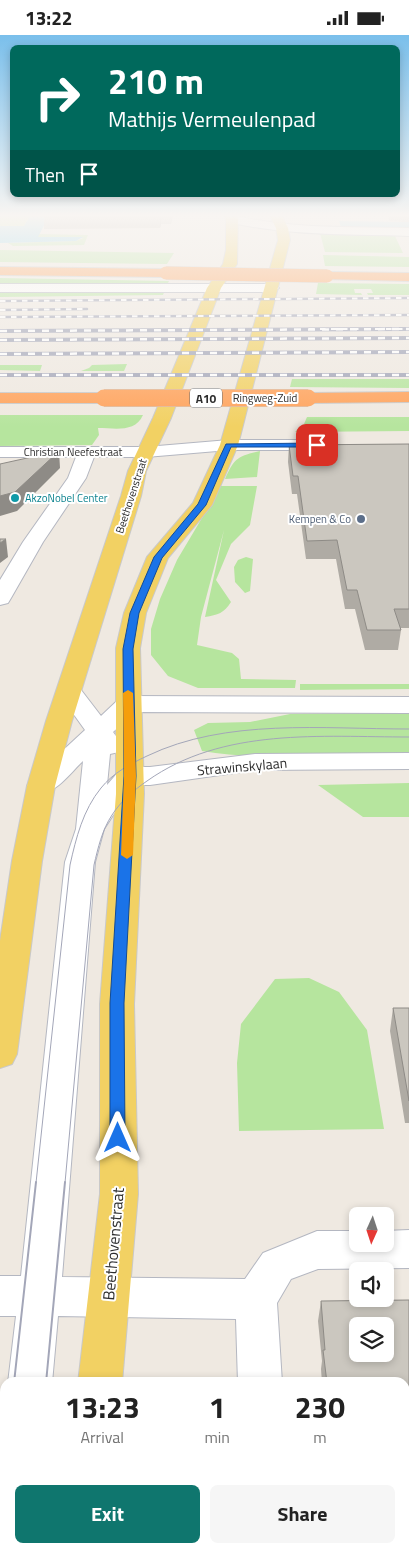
<!DOCTYPE html>
<style>
:root{--surface:#fff;--page:#f6f6f6;--text:#222;--muted:#767676;--accent:#0f766e}
body{margin:0;font-family:"Titillium Web",sans-serif;background:var(--page);color:var(--text);height:100vh;display:flex;flex-direction:column;font-size:19px;white-space:nowrap}
*{box-sizing:border-box;margin:0}
p{font-size:16px;color:var(--muted)}
.icon{flex:none;width:28px;height:28px;fill:none;stroke:currentColor;stroke-width:2;stroke-linecap:round;stroke-linejoin:round}
.map{position:relative;flex:1;overflow:hidden}
.sheet{position:absolute;left:0px;top:1342px;width:410px;height:176px;display:flex;flex-direction:column;background:var(--surface);border-radius:15px 15px 0 0;box-shadow:0 2px 8px #0003}
.sheet>*{flex:none}
.banner{position:absolute;left:10px;top:10px;width:390px;height:152px;border-radius:8px;box-shadow:0 2px 8px #0003;background:#00695c;color:#fff;overflow:hidden}
.needle{width:32px;rotate:183deg}
.tools{position:absolute;left:349px;top:1172px;display:grid;gap:10px}
.tools a{display:grid;place-items:center;width:45px;height:45px;border-radius:8px;background:var(--surface);box-shadow:0 2px 8px #0003;font-size:25px}
.pin{position:absolute;display:grid;place-items:center;width:42px;height:42px;color:#fff;margin:-21px;border-radius:10px;box-shadow:0 2px 8px #0006}
.me{position:absolute;width:55px;margin:-28px;rotate:0deg;stroke-linejoin:round;filter:drop-shadow(0 0 4px #0008)}
.turn{display:flex;align-items:center;gap:18px;height:105px;padding:0 15px;font-size:22px}
.turn .icon{width:65px;height:65px;stroke-width:2.5}
.turn b{display:block;font-size:35px;line-height:42px}
.then{display:flex;align-items:center;height:48px;padding:0 15px;background:#0003;gap:10px;font-size:19px}
.eta{display:flex;justify-content:space-evenly;align-items:center;height:85px;text-align:center}
.eta b{font-size:30px;font-weight:700;line-height:35px}
.button{display:flex;gap:10px;margin-top:auto;padding:10px 15px}
.button a{flex:1;height:58px;border-radius:8px;background:var(--accent);color:#fff;font-size:20px;font-weight:700;line-height:58px;text-align:center}
.button a+a{background:var(--page);color:var(--text)}
.status{display:flex;justify-content:space-between;align-items:center;height:35px;padding:0 25px;background:var(--surface);direction:ltr}
.status svg{height:14px;fill:currentColor}
.map>svg:first-child{display:block}
.green{fill:#b6e59e}
.pitch{fill:#c9ec9a}
.water{fill:#75cff0}
.lines{fill:none;stroke-linecap:round;stroke-linejoin:round}
.minor-casing{stroke:#b4b7c1;stroke-width:2}
.major-casing{stroke:#c9c9c9;stroke-width:2}
.highway-casing{stroke:#c9c9c9;stroke-width:2}
.minor{fill:#fff;fill-rule:evenodd}
.major{fill:#f2d163;fill-rule:evenodd}
.highway{fill:#ffa35c;fill-rule:evenodd}
.tram-far1{stroke:#a3a6b8;stroke-width:1}
.tram{stroke:#a3a6b8;stroke-width:2}
.rail-far1-casing{stroke:#a3a6b8;stroke-width:2.5}
.rail-casing{stroke:#a3a6b8;stroke-width:4}
.rail-far1{stroke:#fff;stroke-width:2;stroke-dasharray:5.5;stroke-linecap:butt}
.rail{stroke:#fff;stroke-width:2.5;stroke-dasharray:7;stroke-linecap:butt}
.highway-bridge-far1-casing{stroke:#c9c9c9;stroke-width:14;stroke-linecap:butt}
.highway-bridge-casing{stroke:#c9c9c9;stroke-width:18;stroke-linecap:butt}
.highway-bridge-far1{stroke:#ffa35c;stroke-width:13}
.highway-bridge{stroke:#ffa35c;stroke-width:17}
.wall{fill:#afaba4}
.shaded-wall{fill:#8e8b86}
.building{fill:#cbc7bf;stroke:#8e8b86;fill-rule:evenodd}
.route{fill:#1a73e8;stroke:#114b97}
.slow{fill:#f59e0b}
.culture-dot{fill:#0f9aa8;stroke:#fff;stroke-width:2}
.service-dot{fill:#5c6f8a;stroke:#fff;stroke-width:2}
.labels{text-anchor:middle;dominant-baseline:central;stroke-width:4;stroke-linejoin:round;paint-order:stroke}
.far-street-label{font-size:11px;fill:#2e2e2e;stroke:#fff}
.far-culture-label{font-size:11px;fill:#0d838f;stroke:#fff;text-anchor:start}
.far-service-label{font-size:11px;fill:#4e5e75;stroke:#fff;text-anchor:end}
.shield{fill:#fff;stroke:#6d6d6d;stroke-width:1}
.shield-label{font-size:12px;font-weight:bold;fill:#2e2e2e}
.street-label{font-size:14px;fill:#2e2e2e;stroke:#fff}
.near-street-label{font-size:16px;fill:#2e2e2e;stroke:#fff}
</style>
<div class="status"><b>13:22</b><svg viewBox="0 0 49 12"><path d="M0 12V9h3v3zM5 12V6h3v6zM10 12V3h3v9zM15 12V0h3v12zM26 1h20v11H26zM47 4h2v5h-2z"/></svg></div>
<div class="map">
<svg width="409" height="1518" viewBox="0 0 409 1518">
<rect width="100%" height="100%" fill="#efe9e1"/>
<path class="green" d="M320 198 394 199 403 218 325 217Z
M39 199 88 200 84 210 13 211 8 208 76 206 83 203 37 202Z
M0 215 174 218 167 229 0 227Z
M323 220 409 222V232L325 231Z
M0 243 169 246 167 250 0 251Z
M318 248 409 249V260H368L367 258H373L371 254H354L355 258H361L362 260 316 259Z
M165 255 163 260 0 262V257Z
M127 329 124 336H81L89 333 92 330Z
M0 330H42L40 336 0 335Z
M292 344H409V353L290 352Z
M0 380H143C135 398 115 393 98 393L99 400 92 410 0 411Z
M307 382H409V396L295 397 304 389Z
M260 416 257 442 225 444C234 423 238 421 260 416Z
M221 451H257L250 490 231 509 216 545 231 567C224 578 218 580 205 582L224 495 201 582 197 610 232 618 239 624 241 644 296 645 295 653H198L168 641 151 620V594L160 564 177 525Z
M246 522 253 524 250 556 245 558 235 547 234 532 238 525Z
M409 649V654L300 655V649Z
M409 678V719C341 720 269 727 202 716L194 695 208 688 250 687 290 679Z
M409 748V782H363L318 750Z
M309 943 339 957 367 995 384 1094 239 1096 237 1028 241 989 275 944Z
M409 1464V1518H379L377 1514H405V1465Z"/>
<path class="pitch" d="M0 179H32L24 191H0Z"/>
<path class="water" d="M31 179H50L38 202H83L76 206 0 208V191H24Z
M339 186 409 187V193L341 192Z"/>
<g class="lines">
<g class="minor-casing">
<path id="minor" d="M232 180C290 194 349 192 409 193V201C348 199 288 201 228 187L226 184 228 181Z
M0 249H272L279 253 272 257H0Z
M229 405H325L331 406 334 410 331 414 325 415H229L146 422H94L86 443 43 507 11 563 8 568 0 570V545L23 507 68 443 76 422H0V412H146Z
M69 649 78 651 101 681 119 664 128 661 409 662V678L135 677 113 697 123 711 119 717 110 719 107 750 120 735 130 732H150L255 719 409 718V734L255 735 150 750H137L119 771 104 794 95 827 62 1242 245 1244 263 1218 317 1196H358V1209H385V1196L409 1195V1233L318 1234 291 1244 277 1268 282 1348H238L236 1284 58 1281 52 1348H8L16 1281H0V1241H21L65 827 76 794 83 726C67 741 54 763 31 757L27 751 31 745 85 695 57 656 60 651Z
M5 1493V1514H37L36 1518H0V1495Z
M244 1514H292V1518H244Z"/>
</g>
<g class="major-casing">
<path id="major" d="M224 179H236L238 184 237 229 221 253 171 383 146 436 141 461 72 686 55 751 42 826 17 1019 12 1029 0 1033V906L12 826 27 751 46 686 121 461 128 436 153 383 207 253 223 229 226 215V184Z
M269 179H281L288 193 290 205 238 410 212 470 168 523 146 578 140 613 144 759 134 969 138 1159 122 1348H78L100 1159V969L116 759V613L124 578 147 522 193 468 220 410 278 205 276 193Z
M66 1514H114V1518H66Z"/>
</g>
<g class="highway-casing">
<path id="highway" d="M0 232 166 234 173 238 166 242 0 240Z
M327 237 409 238V246L322 244 320 241Z
M409 357V367L308 368 302 367 300 363 302 359 308 358Z
M0 358H104L110 359 112 363 110 367 104 368H0Z"/>
</g>
<use href="#minor" class="minor"/>
<use href="#major" class="major"/>
<use href="#highway" class="highway"/>
<path class="tram-far1" d="M36 1148 70 830C76 803 83 775 101 753 113 738 130 729 147 721 226 683 323 694 409 694
M65 1148 94 830C98 813 102 795 112 780 121 766 134 755 147 746 223 692 321 702 409 702"/>
<path class="tram" d="M14 1348 36 1147
M46 1348 65 1147
M0 1475 5 1431
M30 1518 31 1514"/>
<g class="rail-far1-casing">
<path id="rail-far1" d="M0 266 409 263
M0 275 87 274
M0 282 409 280
M309 294H409"/>
</g>
<g class="rail-casing">
<path id="rail" d="M0 296 409 294
M0 305 409 303
M0 319 409 317
M0 340H409"/>
</g>
<use href="#rail-far1" class="rail-far1"/>
<use href="#rail" class="rail"/>
<g class="highway-bridge-far1-casing">
<path id="highway-bridge-far1" d="M166 238 327 241"/>
</g>
<g class="highway-bridge-casing">
<path id="highway-bridge" d="M104 363H308"/>
</g>
<use href="#highway-bridge-far1" class="highway-bridge-far1"/>
<use href="#highway-bridge" class="highway-bridge"/>
</g>
<path class="wall" d="M44 179H173L171 189H161L160 193 44 194Z
M388 179H409V187L389 186Z
M409 409V593H400L401 595 398 615H365L355 574H345L336 524H306L297 459H292L288 427 289 410Z
M393 973H409V1088H405L390 996Z
M409 1265V1423H405V1348H322L321 1334 322 1326 318 1286 321 1266Z"/>
<path class="shaded-wall" d="M160 179 161 189 160 193Z
M171 179H173L171 189Z
M59 416 60 433 17 476 0 481V461Z
M6 504 8 522 0 528V508Z"/>
<path class="building" d="M44 179H160V180H43Z
M409 409V574H394L401 595H367L357 555H347L337 505 307 506 298 441H293L289 410Z
M59 416 15 457 0 461V429Z
M0 504H6L0 508Z
M393 973H409V1066Z
M409 1265V1405H405V1348H327L323 1315H325L321 1266ZM358 1291H385V1319H358Z"/>
<linearGradient id="sky" x2="0" y2="1"><stop stop-color="#7abfeb"/><stop offset="0.46" stop-color="#f8f5f2"/><stop offset="1" stop-color="#f8f5f2" stop-opacity="0"/></linearGradient>
<rect width="409" height="392" fill="url(#sky)"/>
<path class="route" d="M317 408 320 409V412H231L206 470 162 523 139 578 133 614 136 741 124 968 125 1103 123 1108 118 1109 112 1108 110 1103V968L124 741 123 614 130 578 154 522 198 469 226 409Z"/>
<path class="slow" d="M128 655 133 658 136 741 133 820 127 824 121 820 124 741 123 658Z"/>
<circle class="culture-dot" cx="15" cy="463" r="5"/>
<circle class="service-dot" cx="361" cy="484" r="5"/>
<g class="labels">
<g class="far-street-label">
<text x="265" y="363">Ringweg-Zuid</text>
<text x="73" y="417">Christian Neefestraat</text>
<text transform="translate(131 461) rotate(-72)">Beethovenstraat</text>
</g>
<g class="far-culture-label">
<text x="25" y="463">AkzoNobel Center</text>
</g>
<g class="far-service-label">
<text x="351" y="484">Kempen &amp; Co</text>
</g>
<rect class="shield" x="190" y="353.5" width="32" height="19" rx="4"/>
<g class="shield-label">
<text x="206" y="363">A10</text>
</g>
<g class="street-label">
<text transform="translate(242 731) rotate(-5)">Strawinskylaan</text>
</g>
<g class="near-street-label">
<text transform="translate(113 1209) rotate(-85)">Beethovenstraat</text>
</g>
</g>
</svg>
<div class="tools">
<a><svg class="needle" viewBox="-14 -14 28 28"><path d="M0-13l5 13h-10z" fill="#e53935"/><path d="M0 13l5-13h-10z" fill="#767676"/></svg></a>
<a><svg class="icon" aria-label="sound" viewBox="0 0 24 24"><path d="M4 9h4l5-4v14l-5-4H4zM17 9q2 3 0 6"/></svg></a>
<a><svg class="icon" aria-label="layers" viewBox="0 0 24 24"><path d="M12 4l9 5-9 5-9-5zM3 14l9 5 9-5"/></svg></a>
</div>
<div class="pin" style="left:317px;top:410px;background:#d93025"><svg class="icon" aria-label="arrive" viewBox="0 0 24 24"><path d="M6 21V4h12l-3 4 3 4H6"/></svg></div>
<svg class="me" style="left:118px;top:1103px" viewBox="-20 -20 40 40"><path d="M0-17L14 15 0 8-14 15z" fill="#1a73e8" stroke="#fff" stroke-width="4"/></svg>
<div class="banner">
<div class="turn"><svg class="icon" aria-label="right" viewBox="0 0 24 24"><path d="M7 20v-9h11M14 6l5 5-5 5"/></svg><div><b>210 m</b>Mathijs Vermeulenpad</div></div>
<div class="then">Then<svg class="icon" aria-label="arrive" viewBox="0 0 24 24"><path d="M6 21V4h12l-3 4 3 4H6"/></svg></div>
</div>
<section class="sheet">
<div class="eta">
<div><b>13:23</b><p>Arrival</p></div>
<div><b>1</b><p>min</p></div>
<div><b>230</b><p>m</p></div>
</div>
<div class="button"><a>Exit</a><a>Share</a></div>
</section>
</div>
